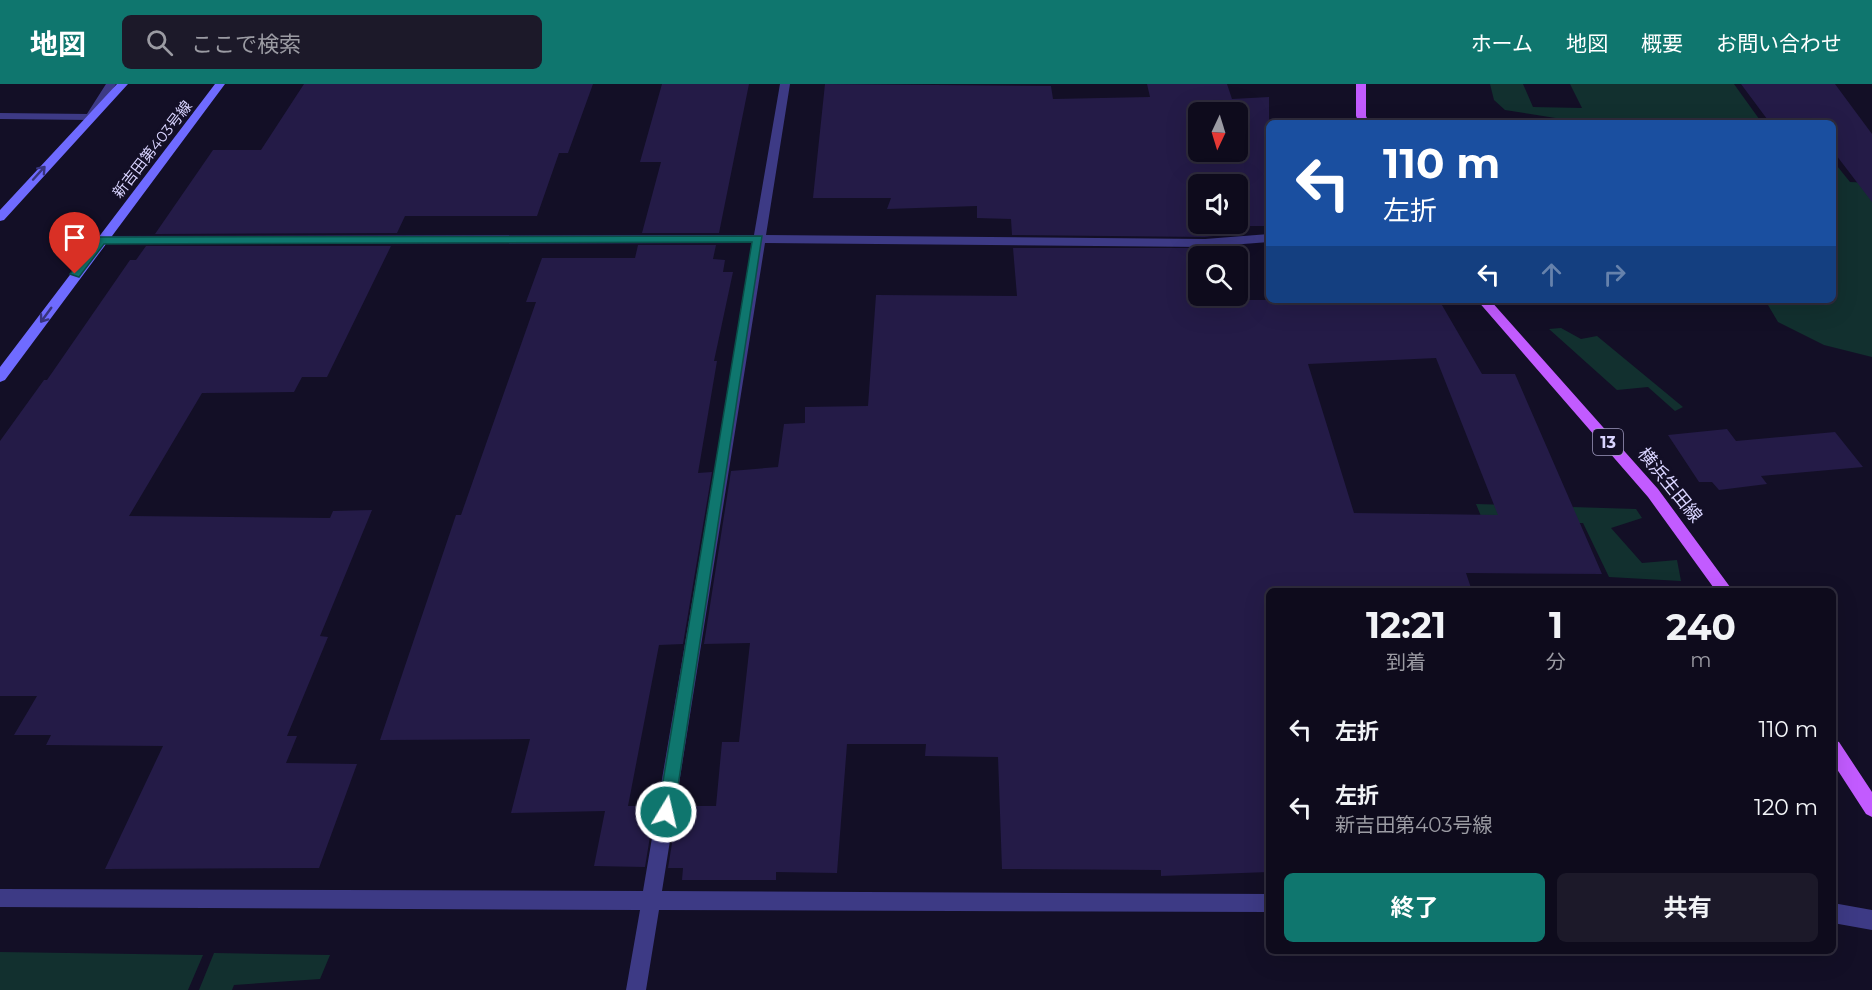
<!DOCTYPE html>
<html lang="ja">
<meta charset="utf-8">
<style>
:root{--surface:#0e0b1c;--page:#1c1929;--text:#f1f3f6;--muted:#9b9ba3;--line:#2e2b3b;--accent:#0f766e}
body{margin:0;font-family:Montserrat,"Noto Sans JP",sans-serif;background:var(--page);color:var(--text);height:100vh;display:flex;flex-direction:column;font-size:22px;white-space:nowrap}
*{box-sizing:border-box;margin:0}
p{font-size:20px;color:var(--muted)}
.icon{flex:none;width:33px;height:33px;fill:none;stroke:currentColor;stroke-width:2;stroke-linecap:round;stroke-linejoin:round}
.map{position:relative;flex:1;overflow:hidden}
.side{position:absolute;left:1266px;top:504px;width:570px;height:366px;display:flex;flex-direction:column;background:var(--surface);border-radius:9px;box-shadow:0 6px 24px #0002,0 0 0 2px var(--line)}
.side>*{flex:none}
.top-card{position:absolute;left:1266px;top:36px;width:570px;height:183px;border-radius:9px;box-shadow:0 6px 24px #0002,0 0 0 2px var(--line);background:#1a4fa0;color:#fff;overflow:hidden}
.needle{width:39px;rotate:184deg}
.fabs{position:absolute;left:1188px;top:18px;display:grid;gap:12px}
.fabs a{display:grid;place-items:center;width:60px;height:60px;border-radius:9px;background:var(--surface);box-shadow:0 6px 24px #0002,0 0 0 2px var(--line);font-size:30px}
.pin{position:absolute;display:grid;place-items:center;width:51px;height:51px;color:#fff;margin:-62px -26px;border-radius:50% 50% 50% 0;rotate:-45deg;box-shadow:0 0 6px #0007}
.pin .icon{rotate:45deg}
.me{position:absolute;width:66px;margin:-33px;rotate:9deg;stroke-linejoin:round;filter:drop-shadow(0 0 4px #0008)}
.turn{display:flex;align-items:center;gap:21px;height:126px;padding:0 18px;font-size:27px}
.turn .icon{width:78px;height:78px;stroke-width:2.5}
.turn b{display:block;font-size:42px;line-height:51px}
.lanes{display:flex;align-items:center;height:57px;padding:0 18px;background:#0003;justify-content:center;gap:30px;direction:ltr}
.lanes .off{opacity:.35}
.eta{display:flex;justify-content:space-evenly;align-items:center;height:102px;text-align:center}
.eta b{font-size:36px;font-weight:700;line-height:42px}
.primary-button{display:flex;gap:12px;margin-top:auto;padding:12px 18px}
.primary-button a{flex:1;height:69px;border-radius:9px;background:var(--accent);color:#fff;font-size:24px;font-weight:700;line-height:69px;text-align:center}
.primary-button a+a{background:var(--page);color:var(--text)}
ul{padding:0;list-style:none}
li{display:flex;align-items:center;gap:18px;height:78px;padding:0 18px}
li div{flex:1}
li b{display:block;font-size:22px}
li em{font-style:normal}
header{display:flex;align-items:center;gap:36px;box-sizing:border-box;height:84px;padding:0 30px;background:var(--accent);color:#fff}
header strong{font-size:28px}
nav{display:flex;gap:33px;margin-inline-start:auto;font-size:21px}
.search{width:420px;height:54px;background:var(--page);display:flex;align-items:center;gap:15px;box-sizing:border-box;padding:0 21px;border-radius:9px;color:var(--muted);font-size:22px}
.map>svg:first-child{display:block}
.green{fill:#12302f}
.building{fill:#241b47;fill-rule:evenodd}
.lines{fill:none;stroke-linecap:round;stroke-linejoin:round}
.lane{fill:#3d3a85;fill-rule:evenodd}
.street{fill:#3d3a85;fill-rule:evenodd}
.secondary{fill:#6f6bff;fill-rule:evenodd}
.primary{fill:#c25bff;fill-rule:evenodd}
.oneway{stroke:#38347d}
.route{fill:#0f766e;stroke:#0a4d48;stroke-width:1.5}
.labels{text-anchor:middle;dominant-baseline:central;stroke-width:6;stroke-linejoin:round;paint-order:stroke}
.far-street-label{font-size:15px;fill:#d9d4ff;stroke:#130f26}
.shield{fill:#130f26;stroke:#9e99be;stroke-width:1.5}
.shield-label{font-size:16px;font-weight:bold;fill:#d9d4ff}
.street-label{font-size:18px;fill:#d9d4ff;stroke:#130f26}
</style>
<header>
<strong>地図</strong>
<div class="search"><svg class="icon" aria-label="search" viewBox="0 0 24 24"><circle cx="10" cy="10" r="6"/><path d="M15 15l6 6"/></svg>ここで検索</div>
<nav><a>ホーム</a><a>地図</a><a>概要</a><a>お問い合わせ</a></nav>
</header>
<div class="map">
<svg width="1872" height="906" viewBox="0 0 1872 906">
<rect width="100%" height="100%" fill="#130f26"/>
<path class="green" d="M1490 0H1523L1533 23 1582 24 1570 0H1734L1762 39H1587L1505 26 1494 16Z
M1833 77 1850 98 1872 99V273L1824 261 1778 238 1765 216H1833Z
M1561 244 1581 255 1597 252 1683 323 1675 327 1648 303 1617 306 1549 245Z
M1476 420 1636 425 1642 434 1611 444 1642 479 1677 476 1681 497 1609 493 1583 439H1505L1504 488Z
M0 868 203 871 188 906H0Z
M214 869 330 871 320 895 234 901 232 906H199Z"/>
<path class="building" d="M304 0H593L568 69H559L537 132H405L397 149 155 150 213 66H261Z
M662 0H749L719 149H642L661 78H640Z
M825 0 1051 2 1053 15 1150 13 1147 0H1227L1232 15 1269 13V142H1222V151L1205 153 1012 151 1011 135 977 134V122L887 125 891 114H813ZM1198 28H1238V68H1198ZM1198 100H1238V140H1198Z
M1741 0H1835L1872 50V118L1833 67V39H1770Z
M638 161H716L713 175 725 176 723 188H733L714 277H717L698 389 712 388 683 560 659 561 628 722H655L645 783 594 782 605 727 511 729 530 655 380 656 456 431H461L536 218H526L542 174H635Z
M146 162H391L327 293H302L294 308 202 309 129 432 330 434 333 427 372 426 320 552 328 553 287 652H297L286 679 357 680 319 784 105 785 163 662 46 661 51 651H14L37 612H0V357L44 296H47L130 176H136Z
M1013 164H1225L1227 172H1198V212H1237L1238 216H1439L1482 290H1515L1602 490 1466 489 1472 507H1269V788L1161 792V786L1002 785 998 673 925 672 926 660H847L837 789 776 788V796H682L683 784H668L678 722H716L722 658H739L750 559 704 560 731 387 778 383 784 340 805 339V323L868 322 876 211 1017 212ZM1436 274 1498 431 1354 429 1308 280Z
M1727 345 1736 357 1835 348 1863 383 1761 392 1767 400 1719 406 1712 398H1699L1668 351Z"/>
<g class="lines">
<path class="lane" d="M0 29 90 30 95 33 90 36 0 35Z"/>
<path class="street" d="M106 0H116L94 35H86L85 33Z
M780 0H790L766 151 1205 155 1269 150V158L1205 163 765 159 662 807 1269 810V828L659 826 646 906H626L640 826 0 823V805L643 807 753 159 101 160 95 156 101 152 754 151Z
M1833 819 1872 826V846L1833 839Z"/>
<path class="secondary" d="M117 0H128L4 136 0 137V126Z
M215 0H225L5 296 0 298V283Z"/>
<path class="primary" d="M1356 0H1366V32L1369 39H1359L1356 32Z
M1477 216H1490L1658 405 1733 507H1716L1648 413Z
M1833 656 1839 658 1872 708V733L1866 730 1833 679Z"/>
</g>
<defs><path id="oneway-shaft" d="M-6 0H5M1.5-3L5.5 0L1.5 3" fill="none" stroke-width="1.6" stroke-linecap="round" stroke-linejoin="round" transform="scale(1.5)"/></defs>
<g class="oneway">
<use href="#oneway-shaft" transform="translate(39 89) rotate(-48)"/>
<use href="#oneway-shaft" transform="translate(46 231) rotate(126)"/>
</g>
<path class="route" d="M762 152 674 728 671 733 666 735 660 733 658 728 752 158 104 160 79 193 70 190 97 154 100 153Z"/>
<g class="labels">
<g class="far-street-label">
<text transform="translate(152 65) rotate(-52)">新吉田第403号線</text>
</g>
<rect class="shield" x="1593" y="345" width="30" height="26" rx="4.5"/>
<g class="shield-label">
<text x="1608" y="358">13</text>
</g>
<g class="street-label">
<text transform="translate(1670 401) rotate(51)">横浜生田線</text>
</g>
</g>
</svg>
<div class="fabs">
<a><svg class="needle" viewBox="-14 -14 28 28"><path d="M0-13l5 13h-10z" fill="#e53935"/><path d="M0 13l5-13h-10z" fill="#9b9ba3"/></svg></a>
<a><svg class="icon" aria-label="sound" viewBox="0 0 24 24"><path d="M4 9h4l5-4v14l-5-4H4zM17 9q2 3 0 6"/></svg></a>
<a><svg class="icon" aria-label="search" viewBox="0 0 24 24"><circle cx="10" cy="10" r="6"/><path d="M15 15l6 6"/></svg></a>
</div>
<div class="pin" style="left:75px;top:190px;background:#d93025"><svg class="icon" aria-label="arrive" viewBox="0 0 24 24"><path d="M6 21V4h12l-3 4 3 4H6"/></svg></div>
<svg class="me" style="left:666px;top:728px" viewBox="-20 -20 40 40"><circle r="17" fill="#0f766e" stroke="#fff" stroke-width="3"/><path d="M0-11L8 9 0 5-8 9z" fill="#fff"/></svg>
<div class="top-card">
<div class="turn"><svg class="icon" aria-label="left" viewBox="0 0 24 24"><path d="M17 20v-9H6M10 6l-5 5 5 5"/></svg><div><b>110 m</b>左折</div></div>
<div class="lanes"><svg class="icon" aria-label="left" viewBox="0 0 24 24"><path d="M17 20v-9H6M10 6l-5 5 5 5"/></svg><svg class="icon off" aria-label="ahead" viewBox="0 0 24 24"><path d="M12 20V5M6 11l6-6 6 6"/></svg><svg class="icon off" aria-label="right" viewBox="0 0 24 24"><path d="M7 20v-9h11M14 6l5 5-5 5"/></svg></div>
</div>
<section class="side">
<div class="eta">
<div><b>12:21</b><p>到着</p></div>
<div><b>1</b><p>分</p></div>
<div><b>240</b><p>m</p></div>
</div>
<ul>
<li><svg class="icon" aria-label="left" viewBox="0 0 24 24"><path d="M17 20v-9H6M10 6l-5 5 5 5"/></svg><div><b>左折</b></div><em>110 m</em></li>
<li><svg class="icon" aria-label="left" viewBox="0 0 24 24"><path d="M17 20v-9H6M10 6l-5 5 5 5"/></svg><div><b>左折</b><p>新吉田第403号線</p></div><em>120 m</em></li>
</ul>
<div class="primary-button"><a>終了</a><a>共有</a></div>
</section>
</div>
